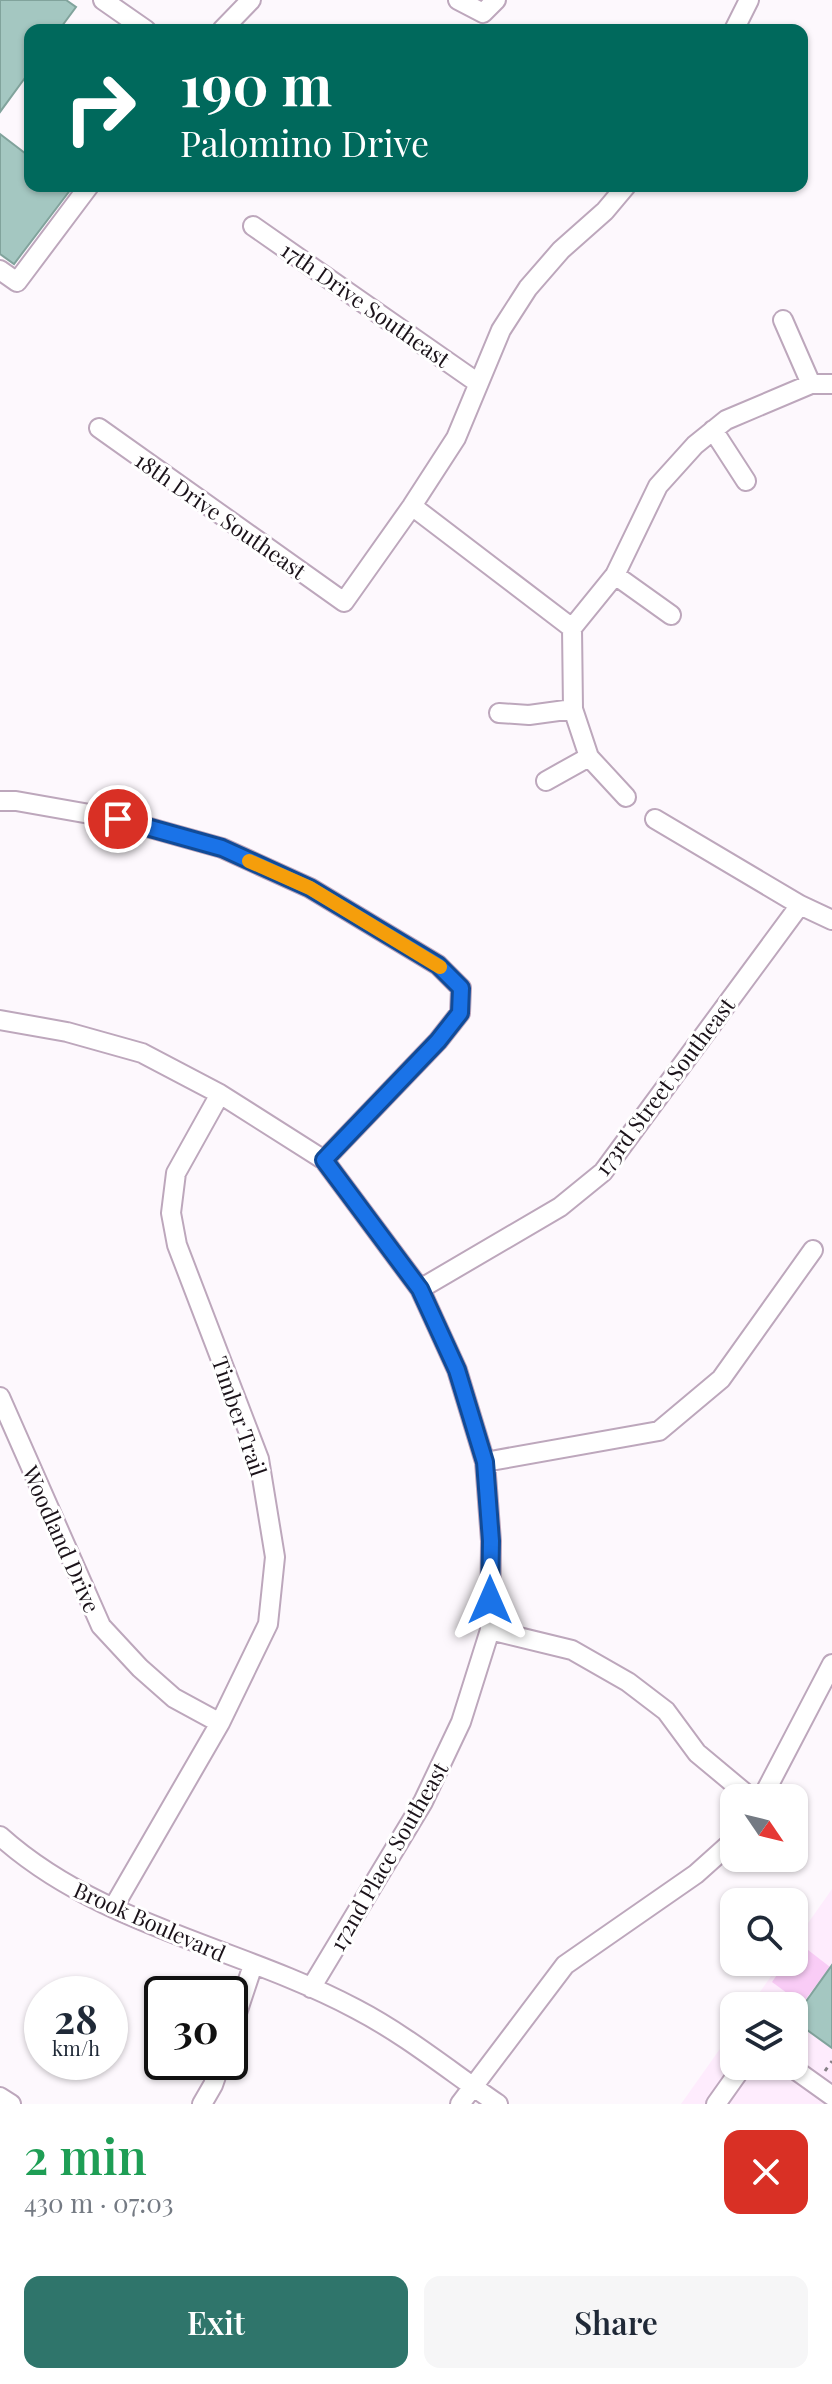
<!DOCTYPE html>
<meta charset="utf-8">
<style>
:root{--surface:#fff;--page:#f6f6f7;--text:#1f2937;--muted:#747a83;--accent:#2f756b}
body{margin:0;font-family:"Playfair Display",serif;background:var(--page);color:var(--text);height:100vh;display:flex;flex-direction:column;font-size:30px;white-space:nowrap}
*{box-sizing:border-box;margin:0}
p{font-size:26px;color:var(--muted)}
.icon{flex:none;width:44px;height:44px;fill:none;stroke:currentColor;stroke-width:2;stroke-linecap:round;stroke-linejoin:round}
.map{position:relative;height:2104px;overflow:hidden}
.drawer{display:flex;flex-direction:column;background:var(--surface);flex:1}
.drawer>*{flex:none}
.top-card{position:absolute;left:24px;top:24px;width:784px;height:168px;border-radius:16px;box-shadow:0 2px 6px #0004;background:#00695c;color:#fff;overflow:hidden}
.needle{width:52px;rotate:125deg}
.fabs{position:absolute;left:720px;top:1784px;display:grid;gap:16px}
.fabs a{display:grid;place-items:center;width:88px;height:88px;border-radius:16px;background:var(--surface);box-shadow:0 2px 6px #0004;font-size:40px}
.speed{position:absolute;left:24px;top:1976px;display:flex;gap:16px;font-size:40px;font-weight:700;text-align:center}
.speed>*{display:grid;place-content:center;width:104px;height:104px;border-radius:50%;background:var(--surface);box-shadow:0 2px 6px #0004;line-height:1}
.speed small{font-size:20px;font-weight:400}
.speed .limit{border:4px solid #111;border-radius:12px;background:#fff;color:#111}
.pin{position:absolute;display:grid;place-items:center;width:68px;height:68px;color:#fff;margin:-34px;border:4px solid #fff;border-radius:50%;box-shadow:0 2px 8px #0007}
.me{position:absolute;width:88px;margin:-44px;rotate:0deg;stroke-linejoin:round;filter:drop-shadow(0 0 6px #0008)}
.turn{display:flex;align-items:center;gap:28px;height:168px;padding:0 24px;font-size:36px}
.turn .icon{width:104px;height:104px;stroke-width:2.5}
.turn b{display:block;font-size:56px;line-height:68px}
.round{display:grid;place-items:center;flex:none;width:84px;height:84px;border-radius:16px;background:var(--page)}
.summary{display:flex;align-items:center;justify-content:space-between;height:136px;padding:0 24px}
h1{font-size:48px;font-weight:600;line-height:60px;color:#1e9e55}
.button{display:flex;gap:16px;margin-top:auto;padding:16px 24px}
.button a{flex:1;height:92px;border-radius:16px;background:var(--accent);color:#fff;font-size:32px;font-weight:600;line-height:92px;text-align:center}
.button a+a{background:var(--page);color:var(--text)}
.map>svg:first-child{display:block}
.built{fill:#feecfd}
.green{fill:#f9ccf6}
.building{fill:#a4c7c1;stroke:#81a39c;stroke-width:2}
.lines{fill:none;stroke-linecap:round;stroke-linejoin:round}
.minor-casing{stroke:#bda7bc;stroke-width:22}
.path{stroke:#868086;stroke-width:3;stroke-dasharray:4 6;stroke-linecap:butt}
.minor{stroke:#fff;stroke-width:18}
.route-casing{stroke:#114b97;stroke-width:20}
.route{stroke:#1a73e8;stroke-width:14}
.slow{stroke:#f59e0b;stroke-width:14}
.labels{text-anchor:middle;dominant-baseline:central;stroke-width:6;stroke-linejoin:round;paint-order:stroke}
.street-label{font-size:22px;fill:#1b131a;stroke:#fff}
</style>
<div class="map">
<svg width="832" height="2104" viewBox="0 0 832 2104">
<rect width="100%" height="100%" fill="#fdf8fd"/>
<path class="built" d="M832 1889V2104H681L734 2029V2066H794V2006H750L781 1962H794V1943Z"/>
<path class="green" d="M799 1943 830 1967 802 2004 772 1982 786 1962H794V1950Z"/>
<path class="building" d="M0 0H66L76 7 59 30H30V71L0 112Z
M0 134 30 157V186H67L71 189 14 264 0 254Z
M832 1965V2048L796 2022 805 2009 802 2007Z"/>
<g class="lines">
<g class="minor-casing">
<path id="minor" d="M103 0 146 30
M458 0 483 13 496 0
M222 30 251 0
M734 30 749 0
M253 226 478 383
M0 270 17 282 89 186
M783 320 811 384
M99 428 344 602 412 506 456 438 501 330 528 288 561 250 605 211 626 186
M713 430 746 481
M412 506 572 628
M615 575 671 615
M572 628 615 575 658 486 695 445 726 420 811 384H832
M572 628 573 709 589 757 626 797
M499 713 529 715 573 709
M546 781 589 757
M0 801H16L118 819 222 848 310 888 438 965 461 988 460 1013 438 1041 324 1160
M655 819 800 905 832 920
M0 1020 67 1032 142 1053 220 1094 324 1160 420 1289 457 1370 485 1462 491 1541 490 1630 461 1722 423 1802 311 1988
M420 1289 560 1207 603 1172 800 905
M0 1397 101 1626 140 1668 174 1698 220 1723
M485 1462 659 1431 721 1379 813 1250
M490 1630 572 1650 628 1682 666 1711 697 1753 751 1798
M762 1798 832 1664
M0 1836C100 1926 240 1947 356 2009 406 2035 451 2072 498 2104
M113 1908 220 1723 268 1624 275 1557 259 1459 177 1245 171 1213 176 1173 220 1094
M230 2034 253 1965
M790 2066 832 2096
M0 2097 11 2104
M202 2104 213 2085 221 2062
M460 2104 565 1965 696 1874 734 1840
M716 2104 743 2066"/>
</g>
<path class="path" d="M825 2071 832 2061"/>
<use href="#minor" class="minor"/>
</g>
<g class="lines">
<g class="route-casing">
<path id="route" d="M118 819 222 848 310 888 438 965 461 988 460 1013 438 1041 324 1160 420 1289 457 1370 485 1462 491 1541 490 1600"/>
</g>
<use href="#route" class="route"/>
<path class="slow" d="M249 861 310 888 440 967"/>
</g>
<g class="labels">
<g class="street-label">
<text transform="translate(366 304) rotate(35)">17th Drive Southeast</text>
<text transform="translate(221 515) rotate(35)">18th Drive Southeast</text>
<text transform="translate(664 1086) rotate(-53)">173rd Street Southeast</text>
<text transform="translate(240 1416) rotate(71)">Timber Trail</text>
<text transform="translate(62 1539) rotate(66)">Woodland Drive</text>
<text transform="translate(388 1856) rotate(-60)">172nd Place Southeast</text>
<text transform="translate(150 1921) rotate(24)">Brook Boulevard</text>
</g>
</g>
</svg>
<div class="fabs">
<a><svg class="needle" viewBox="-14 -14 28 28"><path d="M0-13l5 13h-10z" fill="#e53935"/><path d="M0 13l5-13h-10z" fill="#747a83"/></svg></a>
<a><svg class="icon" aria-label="search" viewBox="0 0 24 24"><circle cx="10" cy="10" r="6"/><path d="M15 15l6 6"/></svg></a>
<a><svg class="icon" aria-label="layers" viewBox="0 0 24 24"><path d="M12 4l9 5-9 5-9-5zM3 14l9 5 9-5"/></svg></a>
</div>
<div class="speed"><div>28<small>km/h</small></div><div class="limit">30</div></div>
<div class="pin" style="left:118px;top:819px;background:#d93025"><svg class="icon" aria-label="arrive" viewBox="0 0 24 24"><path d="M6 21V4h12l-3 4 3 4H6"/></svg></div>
<svg class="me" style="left:490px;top:1600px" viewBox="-20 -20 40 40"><path d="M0-17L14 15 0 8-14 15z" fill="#1a73e8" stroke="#fff" stroke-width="4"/></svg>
<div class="top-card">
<div class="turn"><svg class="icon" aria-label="right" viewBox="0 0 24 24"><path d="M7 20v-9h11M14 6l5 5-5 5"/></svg><div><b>190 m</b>Palomino Drive</div></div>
</div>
</div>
<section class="drawer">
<div class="summary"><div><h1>2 min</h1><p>430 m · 07:03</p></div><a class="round" style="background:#d93025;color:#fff"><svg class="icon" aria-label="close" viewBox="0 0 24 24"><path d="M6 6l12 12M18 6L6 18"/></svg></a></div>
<div class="button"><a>Exit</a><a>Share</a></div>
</section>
